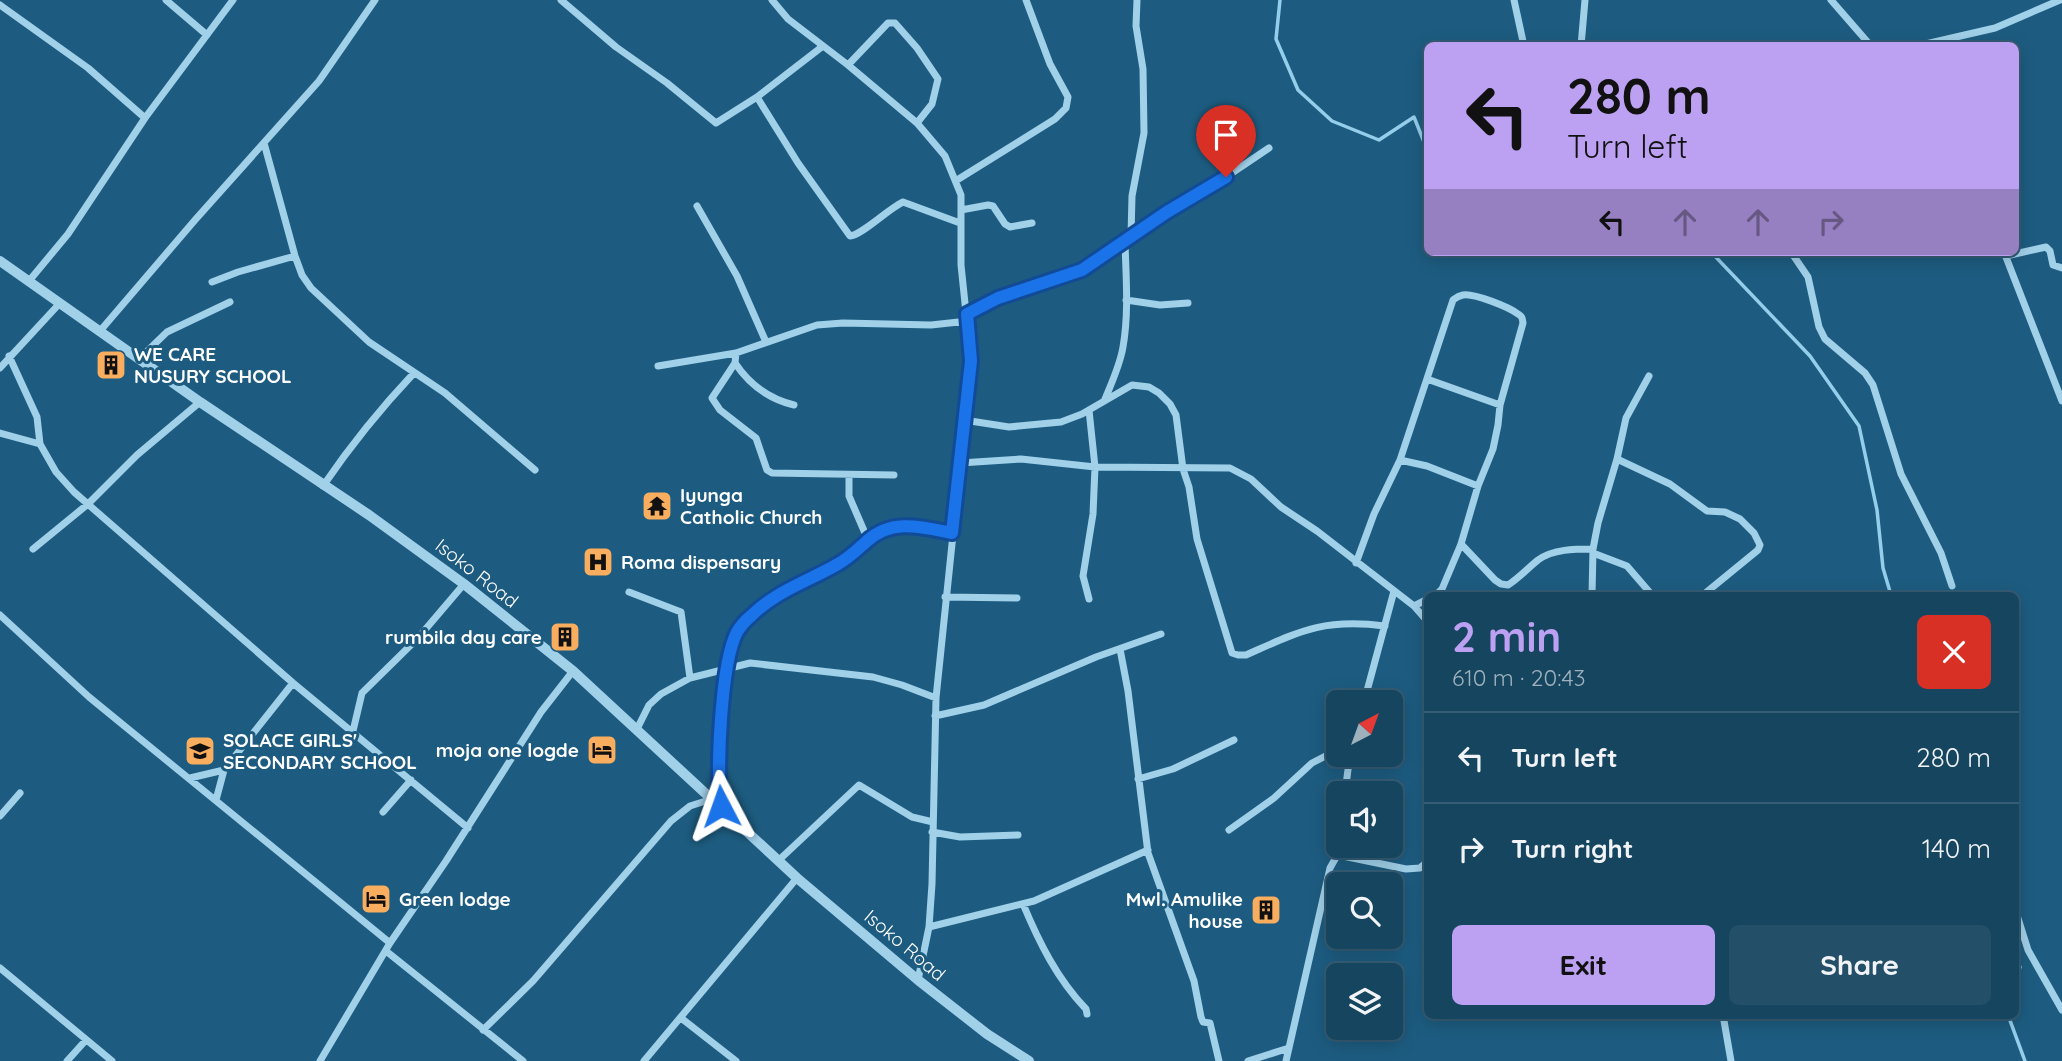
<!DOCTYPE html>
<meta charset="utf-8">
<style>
:root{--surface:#164560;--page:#234f69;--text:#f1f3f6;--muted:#9eb1bd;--line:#355d75;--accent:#bca0f2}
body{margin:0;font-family:Quicksand,sans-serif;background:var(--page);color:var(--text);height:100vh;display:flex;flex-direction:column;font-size:26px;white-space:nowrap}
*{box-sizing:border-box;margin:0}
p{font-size:23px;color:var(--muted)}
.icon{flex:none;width:38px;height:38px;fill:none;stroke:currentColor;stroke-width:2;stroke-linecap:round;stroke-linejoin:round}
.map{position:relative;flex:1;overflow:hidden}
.sheet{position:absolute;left:1424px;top:592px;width:595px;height:427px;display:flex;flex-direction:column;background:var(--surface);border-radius:10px;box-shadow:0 4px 18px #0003,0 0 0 2px var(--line)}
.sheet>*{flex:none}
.guide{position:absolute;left:1424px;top:42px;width:595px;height:214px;border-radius:10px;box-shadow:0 4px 18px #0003,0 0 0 2px var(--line);background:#bca0f2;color:#111;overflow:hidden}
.needle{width:46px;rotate:41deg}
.buttons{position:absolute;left:1326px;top:690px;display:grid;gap:14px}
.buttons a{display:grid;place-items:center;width:77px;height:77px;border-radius:10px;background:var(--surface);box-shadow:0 4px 18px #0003,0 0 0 2px var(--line);font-size:35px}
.pin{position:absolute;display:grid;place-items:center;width:60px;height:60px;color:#fff;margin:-72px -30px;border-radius:50% 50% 50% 0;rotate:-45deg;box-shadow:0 0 7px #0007}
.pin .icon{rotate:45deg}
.me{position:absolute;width:77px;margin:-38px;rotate:356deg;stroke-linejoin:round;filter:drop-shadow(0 0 5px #0008)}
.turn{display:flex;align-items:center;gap:24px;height:147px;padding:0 28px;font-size:32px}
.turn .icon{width:91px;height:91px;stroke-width:2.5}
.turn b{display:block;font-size:49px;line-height:60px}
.lanes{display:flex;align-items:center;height:66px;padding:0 28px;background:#0003;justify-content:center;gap:35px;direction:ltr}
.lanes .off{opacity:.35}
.round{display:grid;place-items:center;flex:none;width:74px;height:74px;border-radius:10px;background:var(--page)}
.headline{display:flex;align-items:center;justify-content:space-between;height:119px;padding:0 28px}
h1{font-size:42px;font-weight:700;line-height:52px;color:var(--accent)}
.button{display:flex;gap:14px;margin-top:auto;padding:14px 28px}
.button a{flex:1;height:80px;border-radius:10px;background:var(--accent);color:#111;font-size:28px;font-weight:700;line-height:80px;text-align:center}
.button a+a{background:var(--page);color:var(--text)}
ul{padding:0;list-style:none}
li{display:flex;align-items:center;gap:21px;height:91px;padding:0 28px;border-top:2px solid var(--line)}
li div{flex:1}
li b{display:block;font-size:26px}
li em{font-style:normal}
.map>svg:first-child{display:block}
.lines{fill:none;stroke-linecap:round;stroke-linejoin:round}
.stream{stroke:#94ceeb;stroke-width:3.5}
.minor{stroke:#a1d0e9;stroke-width:7}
.tertiary{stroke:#a1d0e9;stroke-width:10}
.route-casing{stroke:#114b97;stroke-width:18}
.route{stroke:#1a73e8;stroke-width:12}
.labels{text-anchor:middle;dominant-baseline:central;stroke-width:6;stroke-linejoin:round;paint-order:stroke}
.poi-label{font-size:19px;font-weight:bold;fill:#fff;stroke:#1d5c80;text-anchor:start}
.street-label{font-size:19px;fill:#fff;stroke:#1d5c80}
</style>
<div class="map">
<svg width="2062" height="1061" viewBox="0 0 2062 1061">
<rect width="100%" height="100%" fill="#1d5c80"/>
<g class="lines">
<path class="stream" d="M1280 0 1276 39 1298 90 1332 121 1379 140 1414 117 1428 152
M1711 252 1810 356 1859 426 1877 510 1883 568 1891 595
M2016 959 2020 967 2016 980
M2008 1015 2025 1061"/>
<path class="minor" d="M166 0 207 35
M561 0 616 47 667 83 716 123 757 97 823 46
M772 0 788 19 848 65 917 123 945 156 961 195V265L971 361 936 698 932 884 929 927 918 980
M1514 0 1524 46
M1831 0 1871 46
M0 5 88 68 145 118
M1581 46 1585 0
M1917 46 1995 28 2060 0
M848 65 888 23H895L917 48 938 79 932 104 917 123
M757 97 798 163 850 236C862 235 888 209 903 202L960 223
M264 143 295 256 302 275 311 288 369 342 445 393 535 470
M957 180 1055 119 1066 108 1068 97 1050 64 1026 0
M697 206 737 276 766 342
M961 210 988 205 993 206 1005 224 1010 227 1032 223
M1131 236 1132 196 1144 133 1143 69 1136 26 1137 0
M1791 252 1808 277 1819 327 1825 339 1865 373 1873 385 1901 474 1941 553 1952 586
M2004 252 2062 401
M2006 256 2046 247 2050 251 2053 265 2062 268
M29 281 68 234 145 118 233 0
M212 282 238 272 295 256
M1126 300 1160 305 1188 303
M967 314 998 298 1071 276 1096 262 1167 212 1205 191 1269 148
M100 331 195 220 319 81 375 0
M736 353 735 363 712 398 720 410 756 438 767 470 772 473 894 475
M9 356 37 417 40 444
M139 359 167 332 230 302
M735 363C749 384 769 399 794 405
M658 366 736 353 817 325 843 323 931 325 968 321
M0 368 60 303
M1427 379 1500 405
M1105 399C1112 382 1120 365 1123 347 1129 313 1126 277 1125 243
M964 420 1009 427 1061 422 1082 414 1132 385 1149 387 1159 393 1170 404 1176 415 1183 469 1189 487 1197 539 1232 653 1238 655H1246C1300 631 1324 618 1385 626
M0 433 40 444 56 472 74 492 293 683 468 828
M1617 459 1670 484 1707 511 1725 512 1740 519 1754 533 1760 545 1758 550 1703 595
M1400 460 1427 466 1478 486
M960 463 1021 459 1095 467 1230 468 1251 479 1281 507 1317 531 1414 606 1428 622
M849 476V496L868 540
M323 486C351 445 380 409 414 373
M1461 544 1495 580 1501 584 1508 585C1519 578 1528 568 1538 560 1553 549 1575 549 1593 549
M33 549 88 504 137 455 200 402
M1593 553 1627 566 1652 595
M1356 563 1374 514 1400 460 1453 300C1457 297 1458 296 1463 295 1474 293 1509 307 1518 314 1523 317 1522 318 1523 323L1500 405 1498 425 1493 449 1478 486 1461 544 1442 589 1436 595
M629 592 681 612 690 678
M1592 595 1593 549 1598 523 1617 459 1626 418 1649 376
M945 597 1017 598
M1089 599 1083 576 1093 514 1095 467 1089 410
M1414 606 1428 599
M0 615 89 697 390 943
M1120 649 1128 691 1148 853 1194 981 1201 1017 1203 1022 1210 1023 1219 1061
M1364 702 1394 591
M935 716 984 705 1096 657 1161 634
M637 729 649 705 661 694 690 678 750 663 873 677 902 685 936 698
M353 731 362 693 418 638 464 584
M190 778 224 770
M1138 779 1173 769 1234 740
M1345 793 1350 754
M216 800 224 770 293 683
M721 806C716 771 721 662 737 632 741 627 746 620 751 616 775 591 809 581 838 564 849 558 857 550 867 541 892 518 922 527 952 533
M383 812 411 780
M0 816 20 793
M1229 830 1274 798 1312 763 1339 749
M932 832 960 837 1018 835
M1338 855 1406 869 1420 868 1428 861
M779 860 859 785 912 817 933 822
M1023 904C1039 942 1057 979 1086 1009L1087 1014
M2016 912 2028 950 2062 1010
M929 927 1034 901 1148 850
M386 951 523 1061
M0 968 112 1061
M1723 1015 1731 1061
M681 1018 736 1061
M483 1030 533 981 671 821 690 806 712 799
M67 1061 86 1040
M320 1061 390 943 446 861 541 712 573 671
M644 1061 797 878
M1248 1061 1289 1048
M1286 1061 1330 868 1343 845"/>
<path class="tertiary" d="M0 261 200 402 369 515 464 584 573 671 797 878 918 980 987 1034 1029 1061"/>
</g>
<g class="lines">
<g class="route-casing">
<path id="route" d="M721 806C716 772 721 662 737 632 740 627 746 620 751 616 776 591 809 581 838 564 849 558 857 550 867 541 892 518 922 527 952 533L971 361 967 314 998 298 1082 270 1167 212 1226 177"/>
</g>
<use href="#route" class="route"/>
</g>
<defs>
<g id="building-square" transform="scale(1.575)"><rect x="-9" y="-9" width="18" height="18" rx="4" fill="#f9ad5f" stroke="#1d5c80"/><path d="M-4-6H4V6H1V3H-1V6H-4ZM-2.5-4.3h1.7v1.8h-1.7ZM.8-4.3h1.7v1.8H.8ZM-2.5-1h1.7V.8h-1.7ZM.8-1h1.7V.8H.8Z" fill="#111"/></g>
<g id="temple-square" transform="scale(1.575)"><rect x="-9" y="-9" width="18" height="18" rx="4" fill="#f9ad5f" stroke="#1d5c80"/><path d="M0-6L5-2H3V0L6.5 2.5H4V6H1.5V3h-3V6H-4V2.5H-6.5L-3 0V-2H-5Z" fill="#111"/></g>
<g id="hospital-square" transform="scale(1.575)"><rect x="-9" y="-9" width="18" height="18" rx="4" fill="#f9ad5f" stroke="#1d5c80"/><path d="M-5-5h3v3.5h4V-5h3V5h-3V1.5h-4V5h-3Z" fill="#111"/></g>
<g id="hotel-square" transform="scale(1.575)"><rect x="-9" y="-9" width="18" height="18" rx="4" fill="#f9ad5f" stroke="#1d5c80"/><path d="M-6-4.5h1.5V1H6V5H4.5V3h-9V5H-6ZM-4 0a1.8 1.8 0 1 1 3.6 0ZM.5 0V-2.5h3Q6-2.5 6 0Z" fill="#111"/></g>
<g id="school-square" transform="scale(1.575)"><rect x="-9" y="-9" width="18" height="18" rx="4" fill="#f9ad5f" stroke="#1d5c80"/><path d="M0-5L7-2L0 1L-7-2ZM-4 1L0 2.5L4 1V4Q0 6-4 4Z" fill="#111"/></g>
</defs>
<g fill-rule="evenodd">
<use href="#building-square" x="111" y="365"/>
<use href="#temple-square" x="657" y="506"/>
<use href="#hospital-square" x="598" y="562"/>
<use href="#building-square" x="565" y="637"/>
<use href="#hotel-square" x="602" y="750"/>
<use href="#school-square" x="200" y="751"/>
<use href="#hotel-square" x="376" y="899"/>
<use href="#building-square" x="1266" y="910"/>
</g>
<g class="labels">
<g class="poi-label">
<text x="134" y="354">WE CARE<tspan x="134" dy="22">NUSURY SCHOOL</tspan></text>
<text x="680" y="495">Iyunga<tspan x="680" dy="22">Catholic Church</tspan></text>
<text x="621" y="562">Roma dispensary</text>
<text x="542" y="637" text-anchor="end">rumbila day care</text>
<text x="223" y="740">SOLACE GIRLS'<tspan x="223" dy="22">SECONDARY SCHOOL</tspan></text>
<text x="579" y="750" text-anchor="end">moja one logde</text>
<text x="399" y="899">Green lodge</text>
<text x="1243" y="899" text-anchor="end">Mwl. Amulike<tspan x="1243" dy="22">house</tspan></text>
</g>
<g class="street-label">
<text transform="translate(477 573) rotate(38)">Isoko Road</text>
<text transform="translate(905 945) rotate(40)">Isoko Road</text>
</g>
</g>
</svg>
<div class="buttons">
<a><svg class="needle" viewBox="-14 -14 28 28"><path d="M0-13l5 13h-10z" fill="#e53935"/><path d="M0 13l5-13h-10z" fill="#9eb1bd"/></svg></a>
<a><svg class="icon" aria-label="sound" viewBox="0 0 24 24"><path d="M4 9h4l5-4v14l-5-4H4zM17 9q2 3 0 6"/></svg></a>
<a><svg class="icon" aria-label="search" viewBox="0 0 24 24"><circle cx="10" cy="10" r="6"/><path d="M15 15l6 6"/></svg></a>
<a><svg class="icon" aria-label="layers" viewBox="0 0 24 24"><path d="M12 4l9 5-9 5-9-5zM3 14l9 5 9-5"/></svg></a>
</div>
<div class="pin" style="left:1226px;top:177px;background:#d93025"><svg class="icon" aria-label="arrive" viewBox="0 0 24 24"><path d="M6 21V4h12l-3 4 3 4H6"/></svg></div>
<svg class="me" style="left:721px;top:806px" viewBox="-20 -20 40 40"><path d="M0-17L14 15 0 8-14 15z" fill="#1a73e8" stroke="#fff" stroke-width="4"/></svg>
<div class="guide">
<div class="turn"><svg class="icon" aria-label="left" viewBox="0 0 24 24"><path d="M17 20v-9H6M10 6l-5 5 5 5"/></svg><div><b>280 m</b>Turn left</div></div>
<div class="lanes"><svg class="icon" aria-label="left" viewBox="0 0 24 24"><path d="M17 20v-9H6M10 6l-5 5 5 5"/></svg><svg class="icon off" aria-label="ahead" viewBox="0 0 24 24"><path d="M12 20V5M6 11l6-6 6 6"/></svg><svg class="icon off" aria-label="ahead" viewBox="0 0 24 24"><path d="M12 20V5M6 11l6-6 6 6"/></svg><svg class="icon off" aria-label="right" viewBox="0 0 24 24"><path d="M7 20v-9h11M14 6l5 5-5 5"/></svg></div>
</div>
<section class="sheet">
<div class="headline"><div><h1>2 min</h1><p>610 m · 20:43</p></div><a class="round" style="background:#d93025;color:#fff"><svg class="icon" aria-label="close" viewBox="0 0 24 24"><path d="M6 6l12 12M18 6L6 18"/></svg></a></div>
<ul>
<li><svg class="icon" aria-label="left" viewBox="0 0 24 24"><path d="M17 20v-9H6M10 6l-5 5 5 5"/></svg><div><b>Turn left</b></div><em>280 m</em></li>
<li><svg class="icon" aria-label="right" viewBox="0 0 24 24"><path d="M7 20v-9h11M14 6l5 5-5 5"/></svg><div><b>Turn right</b></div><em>140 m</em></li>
</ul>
<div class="button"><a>Exit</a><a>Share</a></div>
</section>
</div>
